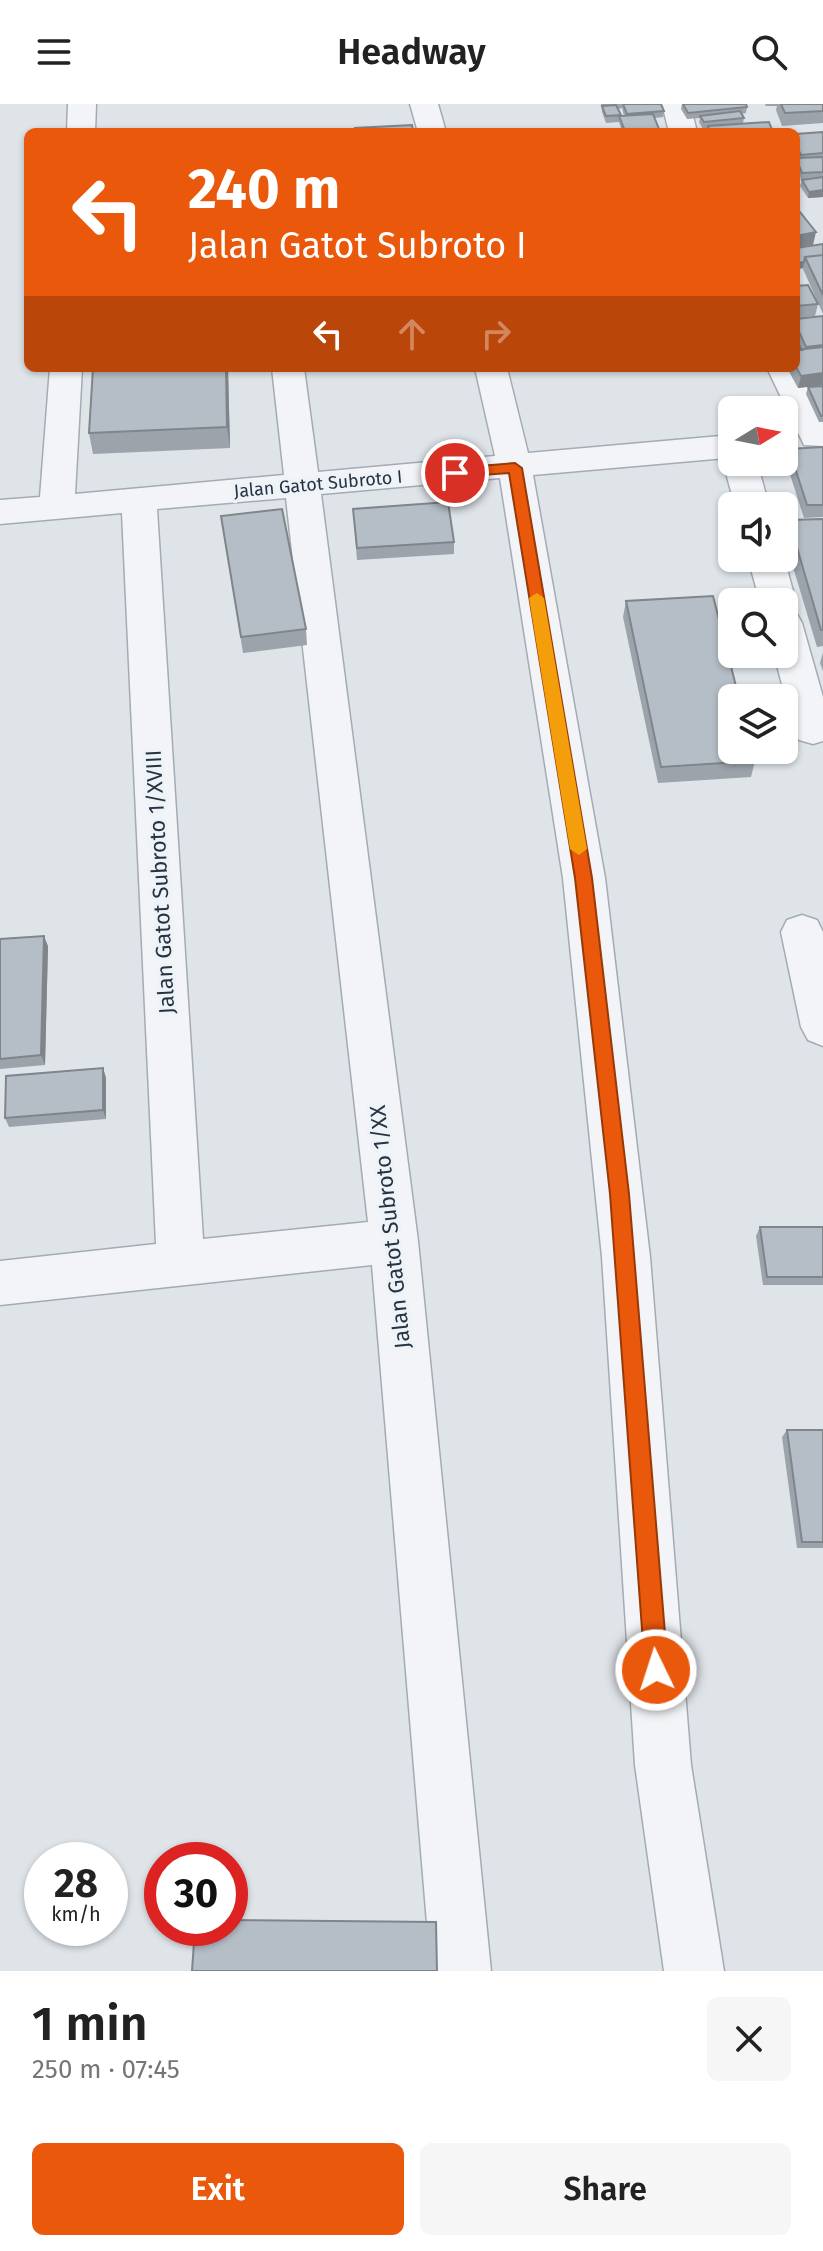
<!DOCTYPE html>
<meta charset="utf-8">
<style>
:root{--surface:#fff;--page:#f6f6f6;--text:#222;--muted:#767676;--accent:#ea580c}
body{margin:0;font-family:"Fira Sans",sans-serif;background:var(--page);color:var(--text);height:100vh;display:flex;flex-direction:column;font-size:30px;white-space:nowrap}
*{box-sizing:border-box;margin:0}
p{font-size:26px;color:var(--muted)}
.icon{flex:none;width:44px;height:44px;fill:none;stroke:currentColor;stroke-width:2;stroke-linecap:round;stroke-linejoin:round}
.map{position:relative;height:1867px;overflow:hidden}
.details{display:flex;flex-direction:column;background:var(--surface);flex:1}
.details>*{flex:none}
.guide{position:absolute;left:24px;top:24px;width:776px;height:244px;border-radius:12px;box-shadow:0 2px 6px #0004;background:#ea580c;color:#fff;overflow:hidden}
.needle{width:52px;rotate:80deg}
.fabs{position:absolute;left:718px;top:292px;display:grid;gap:16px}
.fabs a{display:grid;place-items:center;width:80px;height:80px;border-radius:12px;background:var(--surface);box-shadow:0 2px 6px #0004;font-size:40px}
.speed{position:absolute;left:24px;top:1738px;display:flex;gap:16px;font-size:40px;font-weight:700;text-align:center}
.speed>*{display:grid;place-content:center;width:104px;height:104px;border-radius:50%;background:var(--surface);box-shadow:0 2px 6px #0004;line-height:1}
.speed small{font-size:20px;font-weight:400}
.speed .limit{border:12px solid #d22;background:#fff;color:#111}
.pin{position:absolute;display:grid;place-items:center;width:68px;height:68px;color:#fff;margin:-34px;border:4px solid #fff;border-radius:50%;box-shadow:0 2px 8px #0007}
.me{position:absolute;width:88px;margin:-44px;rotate:356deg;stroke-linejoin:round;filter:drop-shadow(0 0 6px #0008)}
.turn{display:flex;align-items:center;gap:28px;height:168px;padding:0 32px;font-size:36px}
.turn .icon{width:104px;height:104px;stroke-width:2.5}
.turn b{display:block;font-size:56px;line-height:68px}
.lanes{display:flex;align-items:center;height:76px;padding:0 32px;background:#0003;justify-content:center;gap:40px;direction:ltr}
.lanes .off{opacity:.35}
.round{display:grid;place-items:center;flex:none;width:84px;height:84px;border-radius:12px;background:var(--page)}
.headline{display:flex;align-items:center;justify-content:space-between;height:136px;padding:0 32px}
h1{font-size:48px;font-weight:600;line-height:60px}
.button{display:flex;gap:16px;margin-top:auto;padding:16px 32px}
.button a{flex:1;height:92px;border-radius:12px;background:var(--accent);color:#fff;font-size:32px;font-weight:600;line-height:92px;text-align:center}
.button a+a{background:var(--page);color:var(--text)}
header{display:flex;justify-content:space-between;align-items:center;height:104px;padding:0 32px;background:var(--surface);font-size:36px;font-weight:600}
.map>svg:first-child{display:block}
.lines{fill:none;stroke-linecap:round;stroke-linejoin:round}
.minor-casing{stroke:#a4abb4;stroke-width:3}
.minor{fill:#f2f4f7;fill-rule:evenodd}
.wall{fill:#9ca3ab;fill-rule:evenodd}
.shaded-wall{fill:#7f858b}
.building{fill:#b5bec7;stroke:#7f858b;stroke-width:2}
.route{fill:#ea580c;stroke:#983908;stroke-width:2}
.slow{fill:#f59e0b}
.labels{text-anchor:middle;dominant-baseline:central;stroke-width:7;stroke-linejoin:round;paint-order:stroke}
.far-street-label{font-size:18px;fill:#263342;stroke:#eef3f7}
.street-label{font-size:22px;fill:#263342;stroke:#eef3f7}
</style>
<header><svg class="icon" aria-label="menu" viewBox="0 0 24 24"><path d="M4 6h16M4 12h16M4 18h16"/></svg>Headway<svg class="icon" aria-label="search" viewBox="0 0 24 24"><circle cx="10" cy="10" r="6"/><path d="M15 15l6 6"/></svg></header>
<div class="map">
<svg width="823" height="1867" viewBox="0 0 823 1867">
<rect width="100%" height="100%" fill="#dfe4e9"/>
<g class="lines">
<g class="minor-casing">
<path id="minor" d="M68 0H96L95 28H67Z
M410 0H438L446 28H418Z
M662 0H690L697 28H669Z
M796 259 823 313V342L804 341 767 264H796Z
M50 264H82L75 390 284 371 272 264H304L318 368 495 352 475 264H507L528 349 732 331V358H757L769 402H735L723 358 726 354 533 371 605 774 650 1153 691 1661 724 1867H664L635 1661 602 1153 563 774 500 374 321 390 418 1137 491 1867H431L372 1161 0 1201V1157L156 1140 122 409 0 420V396L40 393ZM286 394 368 1118 203 1135 157 405Z
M748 454H784L796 498 789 508 797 510 802 519 823 593V637L813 640 799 636 794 626 774 550H784V498H760Z
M802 811 817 816 823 828V942L808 936 801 923 781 828 787 816Z"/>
</g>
<use href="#minor" class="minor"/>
</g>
<path class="wall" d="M601 0H661L664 7 663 13 655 14 659 25 622 27 619 18 606 19 602 8ZM622 4 624 12H620L618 5Z
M682 0H746L747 3 746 9 741 10 744 14 743 19 773 28H707V24L703 25 699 18 700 14 687 15 681 5Z
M765 0H823V19L782 22 776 6 777 2H766Z
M823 28V93L808 94 800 82 802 76 811 75H801L796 64V54H798L796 50V30Z
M823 140V210L803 165 796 144Z
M796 179 818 200 815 212 796 214Z
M823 212V281L798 284 787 264H796L803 245 796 231V215Z
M228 264 230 344 93 350 89 329Z
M823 282V318H819L806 290 808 283Z
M823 343V413L804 414 786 358 789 345Z
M353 405 454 438V450L357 456Z
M221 412 306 525 307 541 243 549Z
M823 415V542L817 543 784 433 789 416Z
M626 497 755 657 751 673 658 679 623 513Z
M823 548V567L820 559Z
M0 835 48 842 45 961 0 965Z
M103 964 106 974V1015L9 1023 5 1014Z
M760 1123H823V1181H763L756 1132Z
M787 1326H823V1444H797L782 1333Z"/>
<path class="shaded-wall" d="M823 86V93L808 94 809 88Z
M816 128 813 141 796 144V132Z
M804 158 803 164 796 166V159Z
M226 264H228L230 344 227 323Z
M823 269V281L798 284 801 272Z
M44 832 48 842 45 961 41 951Z
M103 964 106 974V1015L103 1006Z"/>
<path class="building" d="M623 0H661L664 7 627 10Z
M683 0H746L747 3 688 9Z
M781 0H823V7L785 9Z
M616 1 621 11 606 12 602 2Z
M740 7 744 14 704 18 700 12Z
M653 10 659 25 625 27 619 12Z
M769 18 773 28H710L708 22Z
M412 21 413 28H356L355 24Z
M669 25 670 28 614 27Z
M823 28V49L801 51 796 41V30Z
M823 53V68L802 69 796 54Z
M823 73V86L809 88 802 76Z
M796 103 816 128 796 132Z
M823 140V151L805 153 804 158 796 159V144Z
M823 151V191L805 153Z
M808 181 818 200 796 202V182Z
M823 212V241L806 243 796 221V215Z
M796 233 802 246H796Z
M823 243V269L801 272 796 263V246Z
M93 264H226L227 323 89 329Z
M823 282V312H821L808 283Z
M823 343V401H807L789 345Z
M448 398 454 438 357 444 353 405Z
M282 405 306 525 241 533 221 412Z
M823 415V526H821L789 416Z
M713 492 739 594H732V646H752L755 657 661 663 626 497Z
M44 832 41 951 0 955V835Z
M103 964V1006L5 1014 6 972Z
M760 1123H823V1173H767Z
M787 1326H823V1438H802Z
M230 1816 436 1818 437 1867H192L195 1824H230Z"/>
<path class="route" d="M515 359 522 364 592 774 629 1090 668 1566 664 1574 656 1578 648 1574 645 1566 610 1090 575 774 509 369 455 373 448 369 455 364Z"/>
<path class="slow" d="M537 489 544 494 587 745 579 751 570 745 529 494Z"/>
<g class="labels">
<g class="far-street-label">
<text transform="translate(318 380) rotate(-5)">Jalan Gatot Subroto I</text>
</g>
<g class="street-label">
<text transform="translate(160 778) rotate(-93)">Jalan Gatot Subroto 1/XVIII</text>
<text transform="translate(390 1123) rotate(-96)">Jalan Gatot Subroto 1/XX</text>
</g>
</g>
</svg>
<div class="fabs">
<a><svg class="needle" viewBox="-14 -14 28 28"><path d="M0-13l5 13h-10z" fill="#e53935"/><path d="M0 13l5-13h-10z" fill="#767676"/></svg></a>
<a><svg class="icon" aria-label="sound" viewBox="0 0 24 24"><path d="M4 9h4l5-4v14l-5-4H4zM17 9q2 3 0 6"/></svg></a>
<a><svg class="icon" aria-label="search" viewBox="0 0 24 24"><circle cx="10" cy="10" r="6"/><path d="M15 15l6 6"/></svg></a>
<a><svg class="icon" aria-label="layers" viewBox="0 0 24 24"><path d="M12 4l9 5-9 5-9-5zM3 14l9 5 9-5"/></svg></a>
</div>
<div class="speed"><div>28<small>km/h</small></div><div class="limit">30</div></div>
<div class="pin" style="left:455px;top:369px;background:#d93025"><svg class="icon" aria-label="arrive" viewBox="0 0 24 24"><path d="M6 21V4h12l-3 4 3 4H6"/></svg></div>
<svg class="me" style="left:656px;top:1566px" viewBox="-20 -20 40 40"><circle r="17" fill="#ea580c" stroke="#fff" stroke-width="3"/><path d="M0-11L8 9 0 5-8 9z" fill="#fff"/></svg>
<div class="guide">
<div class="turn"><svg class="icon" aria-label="left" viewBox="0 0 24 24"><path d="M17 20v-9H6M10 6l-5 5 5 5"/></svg><div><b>240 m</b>Jalan Gatot Subroto I</div></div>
<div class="lanes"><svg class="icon" aria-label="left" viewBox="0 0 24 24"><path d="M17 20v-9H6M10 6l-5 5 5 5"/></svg><svg class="icon off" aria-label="ahead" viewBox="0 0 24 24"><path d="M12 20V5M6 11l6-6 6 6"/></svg><svg class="icon off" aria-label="right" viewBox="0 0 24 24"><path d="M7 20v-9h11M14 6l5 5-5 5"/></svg></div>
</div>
</div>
<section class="details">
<div class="headline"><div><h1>1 min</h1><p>250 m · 07:45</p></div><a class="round"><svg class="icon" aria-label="close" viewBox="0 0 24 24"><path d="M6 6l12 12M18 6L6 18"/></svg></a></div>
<div class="button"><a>Exit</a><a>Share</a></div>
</section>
